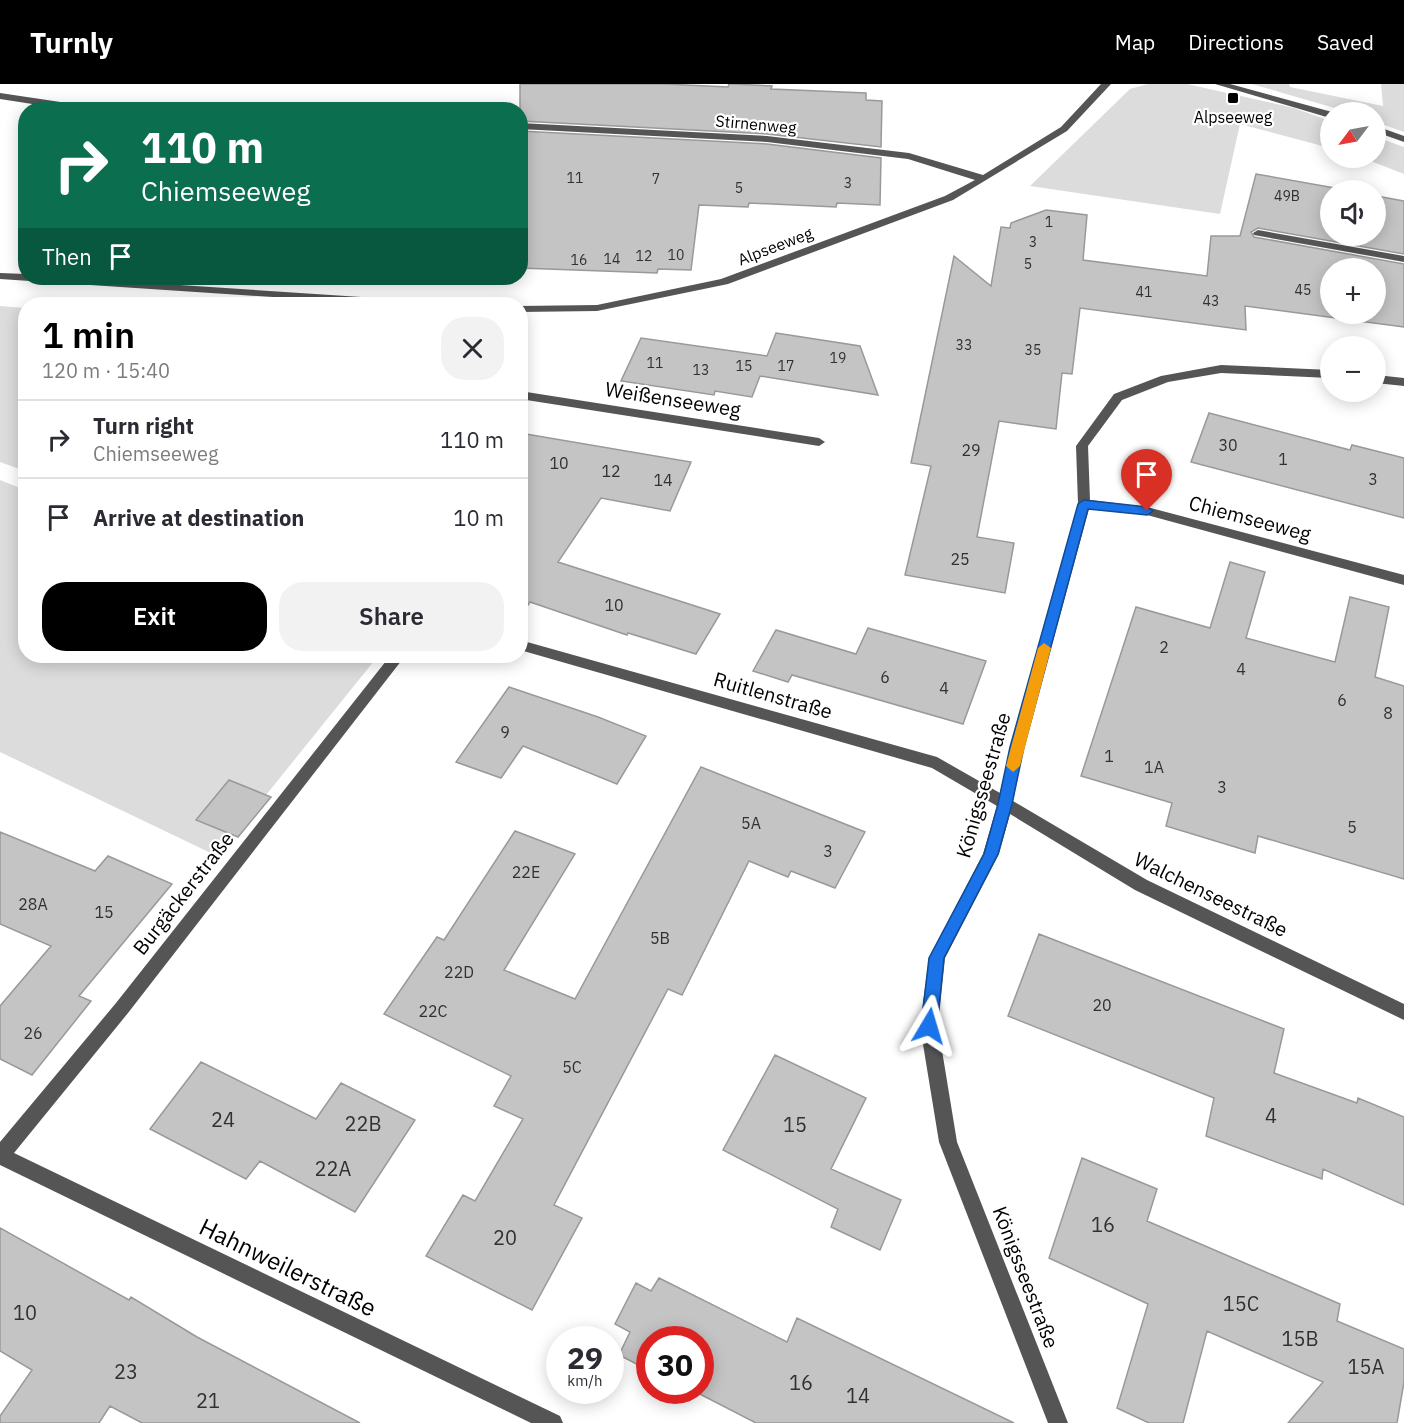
<!DOCTYPE html>
<meta charset="utf-8">
<style>
:root{--surface:#fff;--page:#f2f2f3;--text:#2b2b33;--muted:#7c7c81;--line:#e1e1e2;--accent:#000}
body{margin:0;font-family:"IBM Plex Sans",sans-serif;background:var(--page);color:var(--text);height:100vh;display:flex;flex-direction:column;font-size:22px;white-space:nowrap}
*{box-sizing:border-box;margin:0}
p{font-size:20px;color:var(--muted)}
.icon{flex:none;width:33px;height:33px;fill:none;stroke:currentColor;stroke-width:2;stroke-linecap:round;stroke-linejoin:round}
.map{position:relative;flex:1;overflow:hidden}
.details{position:absolute;left:18px;top:213px;width:510px;height:366px;display:flex;flex-direction:column;background:var(--surface);border-radius:24px;box-shadow:0 3px 15px #0003}
.details>*{flex:none}
.banner{position:absolute;left:18px;top:18px;width:510px;height:183px;border-radius:24px;box-shadow:0 3px 15px #0003;background:#0b6e4f;color:#fff;overflow:hidden}
.needle{width:39px;rotate:238deg}
.buttons{position:absolute;left:1320px;top:18px;display:grid;gap:12px}
.buttons a{display:grid;place-items:center;width:66px;height:66px;border-radius:50%;background:var(--surface);box-shadow:0 3px 15px #0003;font-size:30px}
.speed{position:absolute;left:546px;top:1242px;display:flex;gap:12px;font-size:30px;font-weight:700;text-align:center}
.speed>*{display:grid;place-content:center;width:78px;height:78px;border-radius:50%;background:var(--surface);box-shadow:0 3px 15px #0003;line-height:1}
.speed small{font-size:15px;font-weight:400}
.speed .limit{border:9px solid #d22;background:#fff;color:#111}
.pin{position:absolute;display:grid;place-items:center;width:51px;height:51px;color:#fff;margin:-62px -26px;border-radius:50% 50% 50% 0;rotate:-45deg;box-shadow:0 0 6px #0007}
.pin .icon{rotate:45deg}
.me{position:absolute;width:66px;margin:-33px;rotate:7deg;stroke-linejoin:round;filter:drop-shadow(0 0 4px #0008)}
.turn{display:flex;align-items:center;gap:21px;height:126px;padding:0 24px;font-size:27px}
.turn .icon{width:78px;height:78px;stroke-width:2.5}
.turn b{display:block;font-size:42px;line-height:51px}
.then{display:flex;align-items:center;height:57px;padding:0 24px;background:#0003;gap:12px;font-size:22px}
.round{display:grid;place-items:center;flex:none;width:63px;height:63px;border-radius:24px;background:var(--page)}
.head{display:flex;align-items:center;justify-content:space-between;height:102px;padding:0 24px}
h1{font-size:36px;font-weight:600;line-height:45px;color:var(--accent)}
.button{display:flex;gap:12px;margin-top:auto;padding:12px 24px}
.button a{flex:1;height:69px;border-radius:24px;background:var(--accent);color:#fff;font-size:24px;font-weight:600;line-height:69px;text-align:center}
.button a+a{background:var(--page);color:var(--text)}
ul{padding:0;list-style:none}
li{display:flex;align-items:center;gap:18px;height:78px;padding:0 24px;border-top:2px solid var(--line)}
li div{flex:1}
li b{display:block;font-size:22px}
li em{font-style:normal}
header{display:flex;align-items:center;gap:36px;box-sizing:border-box;height:84px;padding:0 30px;background:var(--accent);color:#fff}
header strong{font-size:28px}
nav{display:flex;gap:33px;margin-inline-start:auto;font-size:21px}
.map>svg:first-child{display:block}
.green{fill:#dcdcdc}
.building{fill:#c4c4c4;stroke:#999;stroke-width:1.5;fill-rule:evenodd}
.lines{fill:none;stroke-linecap:round;stroke-linejoin:round}
.minor{fill:#555;fill-rule:evenodd}
.route{fill:#1a73e8;stroke:#114b97;stroke-width:1.5}
.slow{fill:#f59e0b}
.poi-dot{fill:#000;stroke:#fff;stroke-width:2}
.labels{text-anchor:middle;dominant-baseline:central;stroke-width:4.5;stroke-linejoin:round;paint-order:stroke}
.far-number-label{font-size:14px;fill:#313131}
.far-poi-label{font-size:16px;fill:#000;stroke:#fff}
.far-street-label{font-size:16px;fill:#000;stroke:#fff}
.number-label{font-size:16px;fill:#313131}
.street-label{font-size:20px;fill:#000;stroke:#fff}
.near-number-label{font-size:20px;fill:#313131}
.near-street-label{font-size:24px;fill:#000;stroke:#fff}
</style>
<header>
<strong>Turnly</strong>
<nav><a>Map</a><a>Directions</a><a>Saved</a></nav>
</header>
<div class="map">
<svg width="1404" height="1339" viewBox="0 0 1404 1339">
<rect width="100%" height="100%" fill="#fff"/>
<path class="green" d="M1148 0H1187L1294 24 1330 37V64L1240 40 1220 130 1030 102 1130 5Z
M1252 0H1289L1290 3 1383 22 1381 0H1404V48L1376 38V28H1348Z
M1376 53 1404 63V90L1363 74H1376Z
M0 222 25 224V387L0 378Z
M0 396 25 406 26 572H378L217 772 0 668Z"/>
<path class="building" d="M520 0H666L728 3 729 0H733L772 2 771 5 866 9V16L882 17 881 63 767 50 520 37Z
M520 47 767 60 881 74 880 121 837 119 836 123 749 119 748 123 699 121 691 186 658 185 657 189 520 184Z
M1256 90 1346 106H1330V152H1376V112L1404 117V170L1258 144 1251 148 1254 153 1404 180V243L1245 222 1246 246 1080 224 1072 290 1062 289 1056 345 999 337 977 453 1014 459 1005 509 905 491 931 382 911 379 954 172 991 202 1001 143 1010 144 1011 139 1046 126 1087 131 1083 176 1207 192 1211 152H1240ZM1330 184H1376V230H1330Z
M776 249 860 262 878 311 760 292 752 313 715 307 714 311 621 297 641 254 767 272Z
M1209 329 1350 366 1352 361 1404 374V434L1191 378Z
M520 349 691 378 670 427 601 414 558 478 720 530 696 570 628 549 627 551 530 518 520 533Z
M1230 478 1265 488 1246 554 1335 578 1350 513 1389 523 1375 593 1404 602V795L1258 752 1255 769 1166 742 1172 719 1081 692 1136 523 1210 544Z
M868 544 986 577 963 640 792 591 788 598 753 587 776 546 856 570Z
M509 603 598 633 646 652 617 700 523 662 501 694 456 678Z
M701 683 865 748 835 804 791 787 788 793 749 777 682 911 668 905 554 1121 582 1134 532 1226 426 1172 463 1111 475 1117 523 1035 494 1022 511 992 384 930 437 853 444 856 515 747 575 770 504 886 575 915Z
M229 696 271 713 238 753 196 736Z
M0 748 95 787 108 772 172 800 79 912 91 917 32 991 0 975V922L51 862 0 840Z
M1039 850 1284 945 1274 989 1357 1019 1358 1014 1404 1033V1121L1323 1085 1322 1095 1206 1052 1214 1014 1008 932Z
M775 971 866 1014 831 1085 901 1116 880 1166 831 1143 838 1125 723 1066Z
M201 978 316 1035 341 999 415 1036 355 1128 260 1077 246 1095 150 1045Z
M1082 1074 1157 1105 1147 1137 1340 1220 1337 1237 1404 1265V1298L1397 1339H1288L1323 1298 1207 1247 1183 1339H1149L1117 1324 1148 1220 1049 1174Z
M0 1144 129 1216 131 1213 197 1253 360 1339H142L110 1322 99 1339H0V1332L32 1286 0 1267Z
M659 1194 787 1258 797 1234 1014 1339H756L694 1307 692 1310 685 1306H700V1256H650V1287L619 1271 630 1248 615 1240 636 1199 651 1207Z"/>
<g class="lines">
<path class="minor" d="M1101 0H1111L1067 47 953 116 728 200 597 227 520 228V222L597 221 721 195 945 112 975 96 908 75 767 58 520 45V39L767 52 909 69 983 91 1061 43Z
M1215 0H1230L1332 28 1330 34Z
M0 9 94 23 98 26H71L0 15Z
M1376 42 1404 52V58L1376 48Z
M1258 146 1404 172V178L1254 151 1253 149Z
M0 189 26 190V194H73L422 217 428 220H379L0 195Z
M1221 281 1330 286V294L1221 289 1168 298 1122 316 1088 362 1090 416 1147 423 1404 491V501L1147 431 1089 425 1024 663 1013 717 1147 796 1404 920V936L1135 806 1010 730 999 770 945 874 938 942 957 1058 1068 1339H1048L939 1058 920 942 929 874 983 770 997 722 932 684 520 566V556L937 673 1000 709 1010 663 1078 420 1076 362 1114 310 1161 292Z
M1376 291 1404 294V302L1376 299Z
M520 307 819 354 825 358 819 362 520 315Z
M390 572H405L128 929 14 1069 560 1332 563 1339H531L0 1081V1058L116 919Z"/>
</g>
<path class="route" d="M1084 416 1147 423 1153 427 1147 431 1088 425 1024 663 1012 720 998 770 944 874 937 942 934 947 929 949 923 947 921 942 929 874 984 770 998 720 1010 663 1078 420Z"/>
<path class="slow" d="M1044 559 1051 564 1020 682 1013 688 1006 682 1038 564Z"/>
<rect class="poi-dot" x="1227" y="8" width="12" height="12" rx="3"/>
<g class="labels">
<g class="far-number-label">
<text x="575" y="94">11</text>
<text x="656" y="95">7</text>
<text x="848" y="99">3</text>
<text x="739" y="104">5</text>
<text x="1287" y="112">49B</text>
<text x="1049" y="138">1</text>
<text x="1033" y="158">3</text>
<text x="676" y="171">10</text>
<text x="644" y="172">12</text>
<text x="612" y="175">14</text>
<text x="579" y="176">16</text>
<text x="1028" y="180">5</text>
<text x="1303" y="206">45</text>
<text x="1144" y="208">41</text>
<text x="1211" y="217">43</text>
<text x="964" y="261">33</text>
<text x="1033" y="266">35</text>
<text x="838" y="274">19</text>
<text x="655" y="279">11</text>
<text x="744" y="282">15</text>
<text x="786" y="282">17</text>
<text x="701" y="286">13</text>
</g>
<g class="far-poi-label">
<text x="1233" y="33">Alpseeweg</text>
</g>
<g class="far-street-label">
<text transform="translate(756 40) rotate(5)">Stirnenweg</text>
<text transform="translate(775 162) rotate(-21)">Alpseeweg</text>
</g>
<g class="number-label">
<text x="1228" y="361">30</text>
<text x="971" y="366">29</text>
<text x="1283" y="375">1</text>
<text x="559" y="379">10</text>
<text x="611" y="387">12</text>
<text x="1373" y="395">3</text>
<text x="663" y="396">14</text>
<text x="960" y="475">25</text>
<text x="614" y="521">10</text>
<text x="1164" y="563">2</text>
<text x="1241" y="585">4</text>
<text x="885" y="593">6</text>
<text x="944" y="604">4</text>
<text x="1342" y="616">6</text>
<text x="1388" y="629">8</text>
<text x="505" y="648">9</text>
<text x="1109" y="672">1</text>
<text x="1154" y="683">1A</text>
<text x="1222" y="703">3</text>
<text x="751" y="739">5A</text>
<text x="1352" y="743">5</text>
<text x="828" y="767">3</text>
<text x="526" y="788">22E</text>
<text x="33" y="820">28A</text>
<text x="104" y="828">15</text>
<text x="660" y="854">5B</text>
<text x="459" y="888">22D</text>
<text x="1102" y="921">20</text>
<text x="433" y="927">22C</text>
<text x="33" y="949">26</text>
<text x="572" y="983">5C</text>
</g>
<g class="street-label">
<text transform="translate(673 315) rotate(9)">Weißenseeweg</text>
<text transform="translate(1250 434) rotate(15)">Chiemseeweg</text>
<text transform="translate(773 611) rotate(16)">Ruitlenstraße</text>
<text transform="translate(983 701) rotate(-74)">Königsseestraße</text>
<text transform="translate(183 809) rotate(-52)">Burgäckerstraße</text>
<text transform="translate(1211 810) rotate(26)">Walchenseestraße</text>
<text transform="translate(1026 1193) rotate(69)">Königsseestraße</text>
</g>
<g class="near-number-label">
<text x="1271" y="1031">4</text>
<text x="223" y="1035">24</text>
<text x="363" y="1039">22B</text>
<text x="795" y="1040">15</text>
<text x="333" y="1084">22A</text>
<text x="1103" y="1140">16</text>
<text x="505" y="1153">20</text>
<text x="1241" y="1219">15C</text>
<text x="25" y="1228">10</text>
<text x="1300" y="1254">15B</text>
<text x="1366" y="1282">15A</text>
<text x="126" y="1287">23</text>
<text x="801" y="1298">16</text>
<text x="858" y="1311">14</text>
<text x="208" y="1316">21</text>
</g>
<g class="near-street-label">
<text transform="translate(288 1183) rotate(26)">Hahnweilerstraße</text>
</g>
</g>
</svg>
<div class="buttons">
<a><svg class="needle" viewBox="-14 -14 28 28"><path d="M0-13l5 13h-10z" fill="#e53935"/><path d="M0 13l5-13h-10z" fill="#7c7c81"/></svg></a>
<a><svg class="icon" aria-label="sound" viewBox="0 0 24 24"><path d="M4 9h4l5-4v14l-5-4H4zM17 9q2 3 0 6"/></svg></a>
<a>+</a>
<a>−</a>
</div>
<div class="speed"><div>29<small>km/h</small></div><div class="limit">30</div></div>
<div class="pin" style="left:1147px;top:427px;background:#d93025"><svg class="icon" aria-label="arrive" viewBox="0 0 24 24"><path d="M6 21V4h12l-3 4 3 4H6"/></svg></div>
<svg class="me" style="left:929px;top:942px" viewBox="-20 -20 40 40"><path d="M0-17L14 15 0 8-14 15z" fill="#1a73e8" stroke="#fff" stroke-width="4"/></svg>
<div class="banner">
<div class="turn"><svg class="icon" aria-label="right" viewBox="0 0 24 24"><path d="M7 20v-9h11M14 6l5 5-5 5"/></svg><div><b>110 m</b>Chiemseeweg</div></div>
<div class="then">Then<svg class="icon" aria-label="arrive" viewBox="0 0 24 24"><path d="M6 21V4h12l-3 4 3 4H6"/></svg></div>
</div>
<section class="details">
<div class="head"><div><h1>1 min</h1><p>120 m · 15:40</p></div><a class="round"><svg class="icon" aria-label="close" viewBox="0 0 24 24"><path d="M6 6l12 12M18 6L6 18"/></svg></a></div>
<ul>
<li><svg class="icon" aria-label="right" viewBox="0 0 24 24"><path d="M7 20v-9h11M14 6l5 5-5 5"/></svg><div><b>Turn right</b><p>Chiemseeweg</p></div><em>110 m</em></li>
<li><svg class="icon" aria-label="arrive" viewBox="0 0 24 24"><path d="M6 21V4h12l-3 4 3 4H6"/></svg><div><b>Arrive at destination</b></div><em>10 m</em></li>
</ul>
<div class="button"><a>Exit</a><a>Share</a></div>
</section>
</div>
